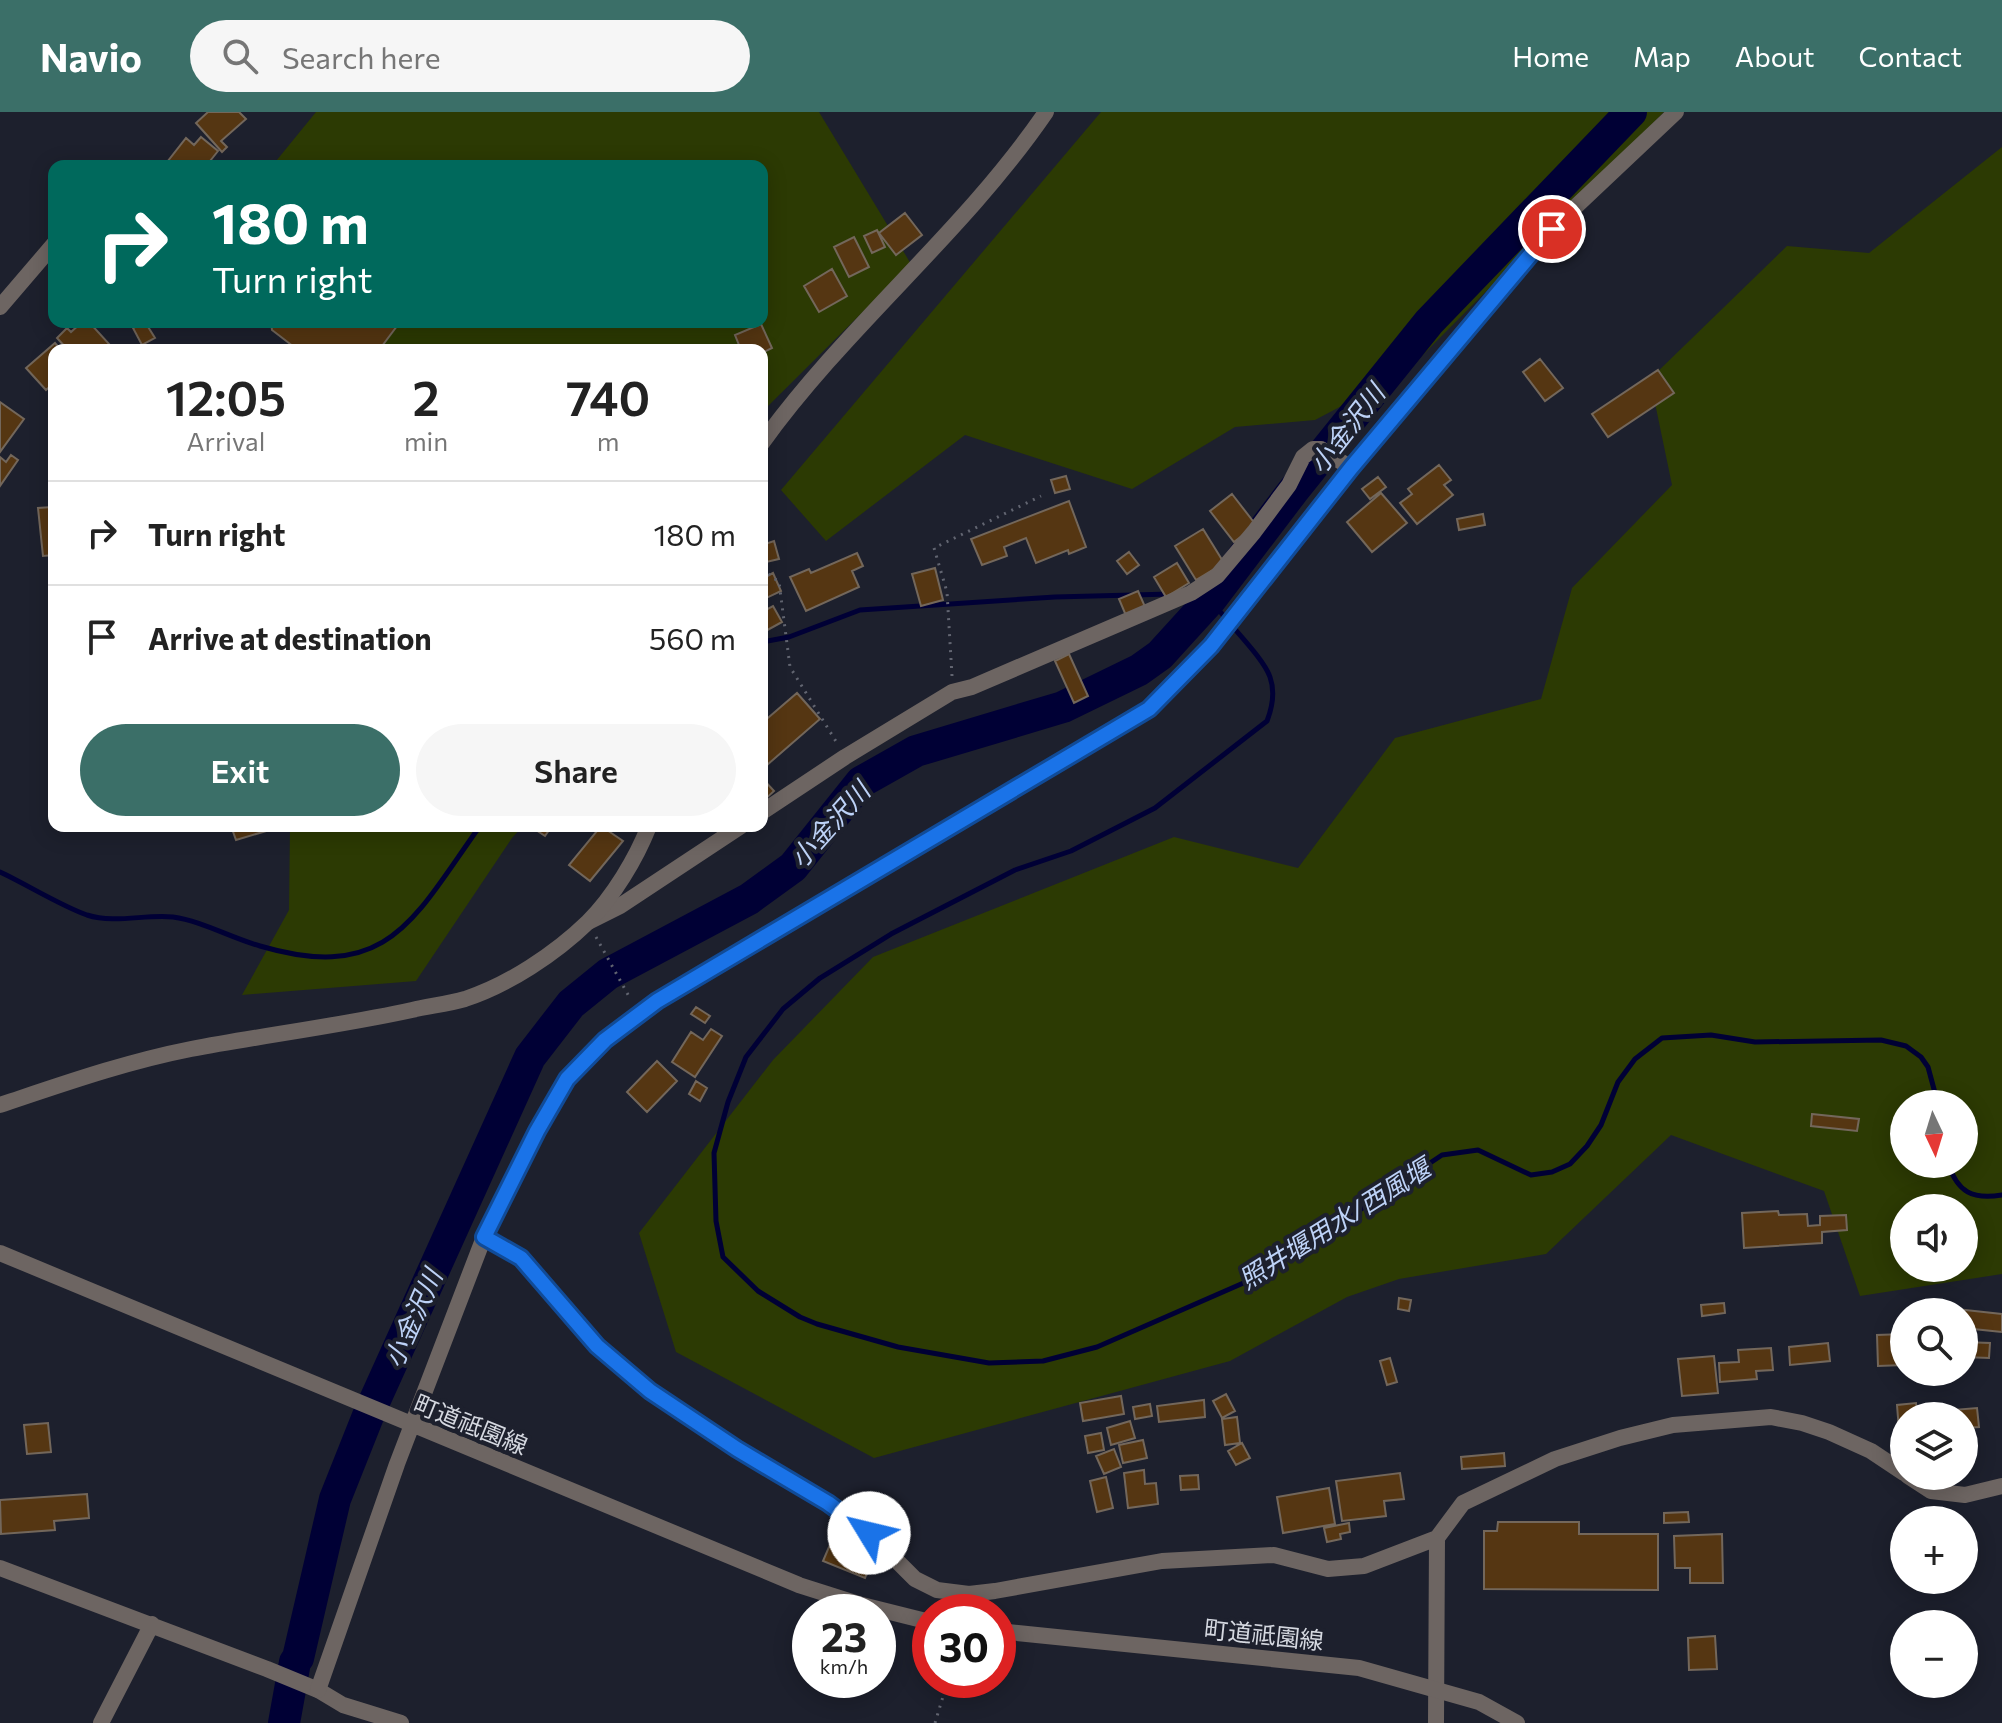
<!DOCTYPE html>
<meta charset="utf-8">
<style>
:root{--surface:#fff;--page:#f6f6f6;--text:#222;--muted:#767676;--line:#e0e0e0;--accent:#3b6f68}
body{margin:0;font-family:Commissioner,"Noto Sans JP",sans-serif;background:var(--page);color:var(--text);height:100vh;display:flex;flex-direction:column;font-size:30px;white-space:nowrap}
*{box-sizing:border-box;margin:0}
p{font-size:26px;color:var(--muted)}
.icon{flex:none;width:44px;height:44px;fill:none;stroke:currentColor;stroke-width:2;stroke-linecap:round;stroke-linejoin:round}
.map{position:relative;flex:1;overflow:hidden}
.side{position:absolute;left:48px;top:232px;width:720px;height:488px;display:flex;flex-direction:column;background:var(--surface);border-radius:16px;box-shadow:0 4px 20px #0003}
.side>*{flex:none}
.hud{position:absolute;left:48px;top:48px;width:720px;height:168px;border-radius:16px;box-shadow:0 4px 20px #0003;background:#00695c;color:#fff;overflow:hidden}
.needle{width:52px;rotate:176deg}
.tools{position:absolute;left:1890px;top:978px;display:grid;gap:16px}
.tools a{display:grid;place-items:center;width:88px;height:88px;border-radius:50%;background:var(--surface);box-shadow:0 4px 20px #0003;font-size:40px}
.speed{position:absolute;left:792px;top:1482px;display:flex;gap:16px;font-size:40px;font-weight:700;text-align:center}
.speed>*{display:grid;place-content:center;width:104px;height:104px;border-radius:50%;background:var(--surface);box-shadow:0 4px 20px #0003;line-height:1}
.speed small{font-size:20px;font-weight:400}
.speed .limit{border:12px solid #d22;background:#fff;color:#111}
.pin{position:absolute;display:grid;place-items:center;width:68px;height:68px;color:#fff;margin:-34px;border:4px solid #fff;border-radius:50%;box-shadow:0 2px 8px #0007}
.me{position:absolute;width:88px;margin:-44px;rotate:306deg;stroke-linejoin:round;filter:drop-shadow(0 0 6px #0008)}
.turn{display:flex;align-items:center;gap:28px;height:168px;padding:0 32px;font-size:36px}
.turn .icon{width:104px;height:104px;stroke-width:2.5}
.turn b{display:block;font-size:56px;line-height:68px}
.eta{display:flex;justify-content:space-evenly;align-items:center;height:136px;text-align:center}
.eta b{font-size:48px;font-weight:600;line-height:56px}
.button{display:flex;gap:16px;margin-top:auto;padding:16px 32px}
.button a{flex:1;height:92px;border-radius:48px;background:var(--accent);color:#fff;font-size:32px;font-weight:600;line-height:92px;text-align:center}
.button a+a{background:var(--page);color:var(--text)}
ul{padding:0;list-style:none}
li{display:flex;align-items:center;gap:24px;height:104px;padding:0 32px;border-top:2px solid var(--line)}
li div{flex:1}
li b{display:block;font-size:30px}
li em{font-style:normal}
header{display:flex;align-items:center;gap:48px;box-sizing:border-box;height:112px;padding:0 40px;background:var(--accent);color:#fff}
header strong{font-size:38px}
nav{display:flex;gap:44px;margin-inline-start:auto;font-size:28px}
.search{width:560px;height:72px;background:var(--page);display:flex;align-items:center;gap:20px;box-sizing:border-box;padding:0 28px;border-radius:44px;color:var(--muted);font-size:30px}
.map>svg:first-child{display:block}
.green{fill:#2c3a03;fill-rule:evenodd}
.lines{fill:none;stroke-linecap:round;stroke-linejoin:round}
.stream{stroke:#000035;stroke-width:5}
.river{stroke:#000035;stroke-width:32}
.building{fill:#553612;stroke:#73675b;stroke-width:2}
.path{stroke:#626571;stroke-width:3;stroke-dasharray:2 6;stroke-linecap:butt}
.minor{stroke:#6d6562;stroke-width:16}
.tertiary{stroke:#6d6562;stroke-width:16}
.route-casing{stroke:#114b97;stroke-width:20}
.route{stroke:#1a73e8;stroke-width:14}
.labels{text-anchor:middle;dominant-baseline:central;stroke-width:8;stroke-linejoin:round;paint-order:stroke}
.street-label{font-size:24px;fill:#d5d8e0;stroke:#1d202d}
.water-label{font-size:26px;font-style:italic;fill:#bdd2f7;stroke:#1d202d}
</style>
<header>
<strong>Navio</strong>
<div class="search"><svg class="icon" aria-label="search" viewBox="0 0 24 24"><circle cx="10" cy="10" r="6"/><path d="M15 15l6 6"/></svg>Search here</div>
<nav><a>Home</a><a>Map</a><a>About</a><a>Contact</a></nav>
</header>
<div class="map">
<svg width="2002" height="1611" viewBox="0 0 2002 1611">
<rect width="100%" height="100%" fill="#1d202d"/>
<path class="green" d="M316 0H819L911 152 762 300V238H284L296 228 297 210H762V54H272Z
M1101 0H1664L1406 260 1315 308 1235 315 1132 377 965 323 826 429 781 378Z
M2002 35V1162L1860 1184 1824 1079 1671 1023 1546 1142 1399 1167 1347 1185 1230 1249 874 1346 676 1240 639 1121 773 948 873 845 1174 725 1298 756 1395 626 1541 587 1572 476 1672 373 1650 267 1787 134 1869 141ZM1904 992H1964V1052H1904ZM1904 1096H1964V1156H1904Z
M290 714H523L512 726 416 869 242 883 289 798Z"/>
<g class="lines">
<path class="stream" d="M1193 486 1211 487C1226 511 1262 543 1270 565 1275 579 1272 596 1267 609L1155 696 1071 739 1015 758 891 822 820 866 783 897 746 945 728 990 714 1041 716 1109 723 1145 758 1179 800 1205 817 1212 898 1235 989 1251 1043 1249 1097 1235 1264 1162 1442 1043 1478 1038 1531 1063 1552 1060 1570 1052 1587 1034 1601 1013 1618 970 1635 947 1662 926 1711 923 1755 930 1881 928 1906 934 1921 945 1928 955 1938 992
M762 530 789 525 860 498 1055 485 1171 482
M0 760C26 772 61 794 87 803 115 812 145 802 173 805 202 809 231 826 260 834 389 872 414 806 480 714
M1948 1052C1958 1080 1972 1088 2002 1083"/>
<path class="river" d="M284 1611 295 1550 298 1546 335 1387 370 1299 530 945 571 892 608 862 749 787 793 755 861 670 916 639 1063 595 1139 558 1160 543 1211 487 1293 379 1429 210 1631 0"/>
</g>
<path class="building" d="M208 0H239L246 7 221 29 227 35 222 40 196 11Z
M201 25 218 39 206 54H164L186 26 194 33Z
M905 101 922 123 896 143 879 121Z
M877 118 885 135 872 141 864 124Z
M854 125 869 155 849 165 834 135Z
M832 157 847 184 819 200 804 174Z
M82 210H89L110 233 103 238H68L57 226 67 216 71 220Z
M145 210 155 226 142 233 133 216Z
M271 210H318L322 213 324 210H400L379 238H298L272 218Z
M761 212 772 236 762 241V238H741L735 223Z
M55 231 61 238H54V271L46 278 26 256Z
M1540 247 1563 276 1545 289 1523 260Z
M1658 258 1674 281 1608 325 1592 302Z
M0 290 24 307 0 340Z
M11 343 18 348 0 374V345L6 350Z
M1439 353 1451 368 1444 373 1453 383 1417 412 1400 391 1412 382 1408 377Z
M1066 364 1070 377 1055 381 1051 368Z
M1378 365 1386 375 1370 387 1362 377Z
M1381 381 1407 411 1372 440 1347 410Z
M1232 382 1256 413 1234 430 1210 399Z
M1069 389 1086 435 1069 442 1068 438 1036 451 1026 426 1004 435 1007 444 982 453 971 427Z
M52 395 54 443 43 444 38 396Z
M1483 402 1485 413 1459 418 1457 407Z
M1203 417 1224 451 1196 468 1175 434Z
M774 429 779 447 766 450 762 433Z
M1129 440 1139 453 1127 462 1117 449Z
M857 441 863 454 852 459 859 475 806 499 790 465 809 457 811 461Z
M1177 451 1189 471 1166 485 1154 465Z
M935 456 943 488 921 494 912 462Z
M773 461 781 479 762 488V467Z
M1138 479 1146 497 1127 506 1119 487Z
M773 494 782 510 762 521V500Z
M1069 542 1088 584 1074 591 1055 549Z
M797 581 820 607 767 653 762 647V611Z
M762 666 774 679 762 690Z
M231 714H283L236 728Z
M535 714H552L545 724 533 716Z
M601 714 623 729 590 769 569 753Z
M696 895 710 904 705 911 691 902Z
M711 917 722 924 695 965 672 950 691 920 703 928Z
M657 949 677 969 647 1000 627 980Z
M696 969 707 976 700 989 689 982Z
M1812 1002 1859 1007 1857 1019 1811 1014Z
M1778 1099 1779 1103 1807 1102 1808 1114 1820 1113V1104L1846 1103 1847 1118 1822 1120V1131L1744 1136 1742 1101Z
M1399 1186 1411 1188 1409 1199 1398 1197Z
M1724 1191 1725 1201 1702 1204 1701 1193Z
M1938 1195 2002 1202V1220L1964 1216V1200H1937Z
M1904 1222V1253L1878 1254 1877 1223Z
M1964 1230 1990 1231 1989 1246 1964 1245Z
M1828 1231 1830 1249 1790 1253 1789 1235Z
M1771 1236 1773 1258 1756 1259 1757 1267 1720 1270 1719 1251 1739 1250 1738 1238Z
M1714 1244 1718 1281 1682 1284 1678 1247Z
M1390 1246 1397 1270 1387 1273 1380 1249Z
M1226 1282 1235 1299 1222 1306 1213 1289Z
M1121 1284 1124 1302 1083 1309 1080 1291Z
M1204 1288 1205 1305 1159 1310 1157 1294Z
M1916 1291 1917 1301 1977 1296 1979 1315 1964 1316V1304H1904V1330L1900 1331 1897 1293Z
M1150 1292 1152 1304 1135 1307 1133 1295Z
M1237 1305 1240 1331 1225 1333 1222 1307Z
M1130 1309 1135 1326 1111 1333 1107 1316Z
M48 1311 51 1340 27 1342 24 1313Z
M1101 1321 1104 1338 1088 1341 1085 1324Z
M1143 1328 1147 1346 1123 1351 1119 1333Z
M1242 1331 1250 1346 1236 1353 1228 1339Z
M1114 1337 1121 1355 1104 1362 1096 1344Z
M1504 1341 1505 1354 1462 1357 1461 1345Z
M1144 1358 1145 1372 1156 1371 1158 1392 1128 1396 1124 1361Z
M1400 1361 1404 1387 1384 1389 1386 1404 1342 1409 1336 1369Z
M1198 1363 1199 1377 1181 1378 1180 1364Z
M1106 1365 1113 1396 1097 1400 1090 1369Z
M1329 1376 1335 1412 1283 1421 1277 1385Z
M87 1382 89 1406 54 1409 55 1418 1 1422 0 1388Z
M1688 1400 1689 1410 1664 1411V1401Z
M1498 1410H1579V1422H1658V1478L1484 1477V1419H1497Z
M1349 1411 1350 1420 1340 1422 1341 1427 1327 1430 1324 1416Z
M835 1421 876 1438 865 1466 823 1449Z
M1722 1422 1723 1471H1690V1456H1675L1674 1424Z
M1715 1524 1717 1557 1689 1558 1688 1526Z"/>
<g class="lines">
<path class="path" d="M762 457 779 470 790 555 837 631
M952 564 947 480 934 436 1041 384
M596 825 631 888
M935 1611 948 1568"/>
<path class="minor" d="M762 700 845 645 952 580 972 575 1191 481 1217 464 1254 420 1289 373 1303 345 1313 337H1321L1351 356
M590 809 620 794 741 714
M484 1125 521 1146 597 1234 650 1279 737 1337 828 1391 869 1421 915 1467 937 1478 969 1482 995 1479 1162 1449 1274 1443 1328 1457 1364 1454 1437 1426 1463 1391 1555 1347 1620 1326 1673 1313 1771 1305 1802 1311 1829 1320 1871 1339 1904 1361
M1908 1364 1931 1379 1965 1383 2002 1374
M0 1456 267 1557 318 1578 343 1593 401 1611
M101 1611 152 1512
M1436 1611 1437 1426"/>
<path class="tertiary" d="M0 195 54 132
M762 331C847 213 964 120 1046 0
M0 993C63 972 125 950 191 937 265 923 339 914 412 898 429 894 448 892 465 887 508 873 555 842 588 810 613 785 636 747 649 714
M0 1141 799 1473 862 1493 930 1510
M998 1519 1359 1556 1479 1590 1517 1611
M318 1578 397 1352 484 1125 537 1019 567 967 605 928 657 889 1149 597 1211 534 1351 356 1552 117 1676 0"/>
</g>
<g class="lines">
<g class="route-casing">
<path id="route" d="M869 1421 828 1391 737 1337 650 1279 597 1234 521 1146 484 1125 537 1019 567 967 605 928 657 889 1149 597 1211 534 1351 356 1552 117"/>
</g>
<use href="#route" class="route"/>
</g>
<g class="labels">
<g class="street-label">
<text transform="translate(471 1312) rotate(22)">町道祗園線</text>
<text transform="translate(1264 1522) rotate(6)">町道祗園線</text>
</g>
<g class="water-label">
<text transform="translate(1346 316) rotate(-52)">小金沢川</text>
<text transform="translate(829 712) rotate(-48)">小金沢川</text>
<text transform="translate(1334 1111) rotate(-32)">照井堰用水/西風堰</text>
<text transform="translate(412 1206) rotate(-66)">小金沢川</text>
</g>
</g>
</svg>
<div class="tools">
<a><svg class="needle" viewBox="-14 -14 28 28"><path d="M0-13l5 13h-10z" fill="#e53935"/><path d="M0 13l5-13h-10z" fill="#767676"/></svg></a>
<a><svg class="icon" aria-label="sound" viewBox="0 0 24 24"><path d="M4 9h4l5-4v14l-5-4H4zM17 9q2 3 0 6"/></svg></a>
<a><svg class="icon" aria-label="search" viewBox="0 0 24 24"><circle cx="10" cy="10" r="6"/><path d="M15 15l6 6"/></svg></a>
<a><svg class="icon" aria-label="layers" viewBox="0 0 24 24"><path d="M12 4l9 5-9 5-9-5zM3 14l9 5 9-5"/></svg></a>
<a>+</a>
<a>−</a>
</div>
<div class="speed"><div>23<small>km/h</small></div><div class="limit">30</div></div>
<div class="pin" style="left:1552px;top:117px;background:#d93025"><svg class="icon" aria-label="arrive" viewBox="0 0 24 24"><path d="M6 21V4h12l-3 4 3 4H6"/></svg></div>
<svg class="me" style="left:869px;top:1421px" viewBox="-20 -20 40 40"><circle r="19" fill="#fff"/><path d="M0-13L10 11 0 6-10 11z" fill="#1a73e8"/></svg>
<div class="hud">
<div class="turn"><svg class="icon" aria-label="right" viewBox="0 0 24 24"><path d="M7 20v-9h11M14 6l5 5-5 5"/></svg><div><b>180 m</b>Turn right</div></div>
</div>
<section class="side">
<div class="eta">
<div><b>12:05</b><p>Arrival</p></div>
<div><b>2</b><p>min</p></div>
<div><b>740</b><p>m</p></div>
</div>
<ul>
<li><svg class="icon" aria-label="right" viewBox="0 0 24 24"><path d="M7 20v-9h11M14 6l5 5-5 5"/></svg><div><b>Turn right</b></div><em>180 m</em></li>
<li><svg class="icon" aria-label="arrive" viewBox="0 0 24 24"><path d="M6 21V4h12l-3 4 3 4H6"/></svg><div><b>Arrive at destination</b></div><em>560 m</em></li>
</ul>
<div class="button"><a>Exit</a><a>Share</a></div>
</section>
</div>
